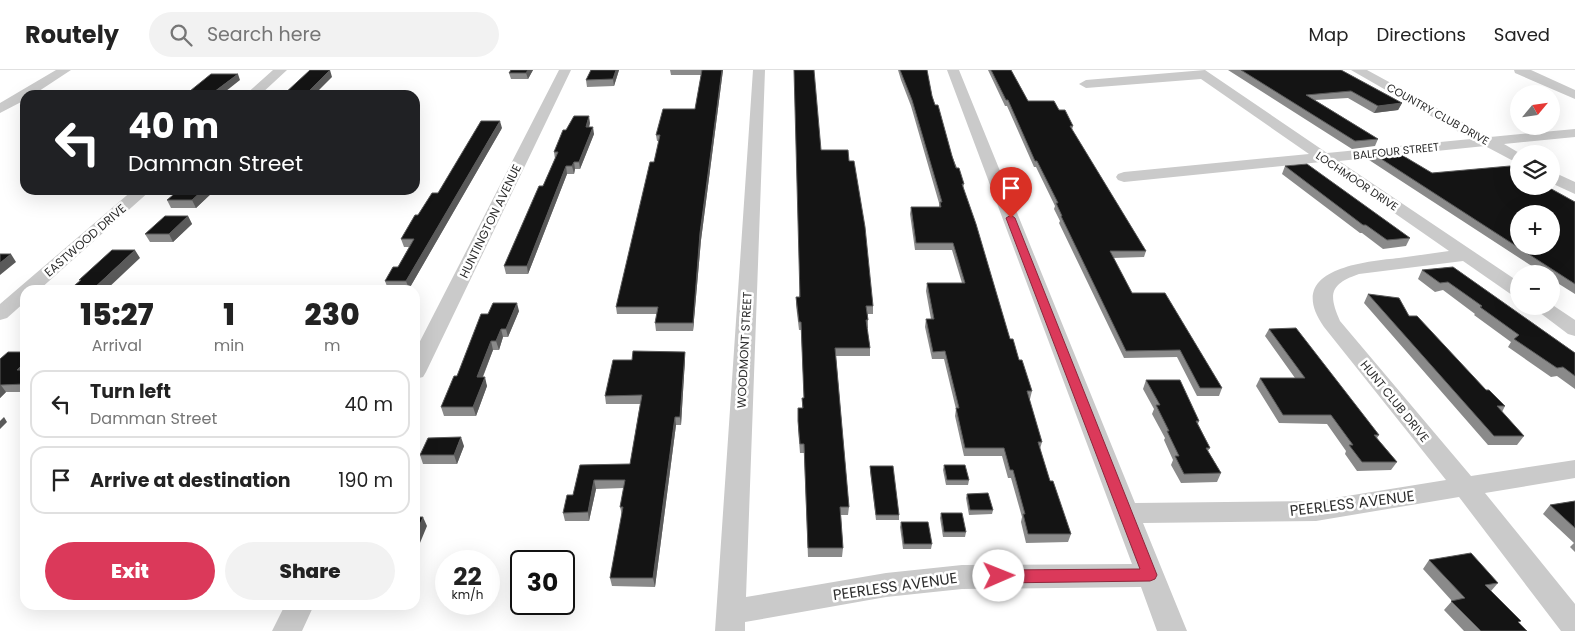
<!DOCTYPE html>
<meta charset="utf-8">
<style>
:root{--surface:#fff;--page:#f2f2f2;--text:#222;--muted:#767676;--line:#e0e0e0;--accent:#db395a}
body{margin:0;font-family:Poppins,sans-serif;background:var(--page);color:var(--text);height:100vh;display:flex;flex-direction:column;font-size:19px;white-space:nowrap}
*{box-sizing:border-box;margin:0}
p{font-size:16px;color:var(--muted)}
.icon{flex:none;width:28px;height:28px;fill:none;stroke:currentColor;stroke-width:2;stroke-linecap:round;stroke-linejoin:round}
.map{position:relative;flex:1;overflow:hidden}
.drawer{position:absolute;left:20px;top:215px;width:400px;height:325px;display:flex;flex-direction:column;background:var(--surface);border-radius:15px;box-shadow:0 5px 20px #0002}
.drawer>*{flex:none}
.top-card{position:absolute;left:20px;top:20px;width:400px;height:105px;border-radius:15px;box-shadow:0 5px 20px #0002;background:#202124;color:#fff;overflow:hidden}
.needle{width:32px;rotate:61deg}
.buttons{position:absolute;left:1510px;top:15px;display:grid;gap:10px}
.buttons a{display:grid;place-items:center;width:50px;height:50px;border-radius:50%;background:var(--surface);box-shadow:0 5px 20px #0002;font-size:25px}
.speed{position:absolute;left:435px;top:480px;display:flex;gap:10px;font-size:25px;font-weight:700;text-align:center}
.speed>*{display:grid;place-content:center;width:65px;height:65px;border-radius:50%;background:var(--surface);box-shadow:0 5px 20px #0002;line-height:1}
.speed small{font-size:12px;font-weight:400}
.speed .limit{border:2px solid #111;border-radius:8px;background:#fff;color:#111}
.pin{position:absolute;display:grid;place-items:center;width:42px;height:42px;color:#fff;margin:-51px -21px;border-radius:50% 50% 50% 0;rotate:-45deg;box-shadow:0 0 5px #0007}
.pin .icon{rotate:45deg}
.me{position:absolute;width:55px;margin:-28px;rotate:89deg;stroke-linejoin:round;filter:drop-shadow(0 0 4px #0008)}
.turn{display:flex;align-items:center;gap:18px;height:105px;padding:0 25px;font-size:22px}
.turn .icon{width:65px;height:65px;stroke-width:2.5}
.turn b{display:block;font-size:35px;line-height:42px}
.eta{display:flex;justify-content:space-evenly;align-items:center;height:85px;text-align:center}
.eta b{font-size:30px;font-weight:800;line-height:35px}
.button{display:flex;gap:10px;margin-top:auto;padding:10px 25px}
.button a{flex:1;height:58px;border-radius:30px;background:var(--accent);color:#fff;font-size:20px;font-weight:800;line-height:58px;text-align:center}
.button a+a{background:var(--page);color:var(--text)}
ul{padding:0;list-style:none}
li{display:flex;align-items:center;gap:15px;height:68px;margin:0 10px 8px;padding:0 15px;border:2px solid var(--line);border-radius:15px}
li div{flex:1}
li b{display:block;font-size:19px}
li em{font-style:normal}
header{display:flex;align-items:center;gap:30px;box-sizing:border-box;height:70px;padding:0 25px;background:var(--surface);border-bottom:1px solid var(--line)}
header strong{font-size:24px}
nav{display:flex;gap:28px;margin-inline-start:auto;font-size:18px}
.search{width:350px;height:45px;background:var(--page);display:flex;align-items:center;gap:12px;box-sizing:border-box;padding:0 18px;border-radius:28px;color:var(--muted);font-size:19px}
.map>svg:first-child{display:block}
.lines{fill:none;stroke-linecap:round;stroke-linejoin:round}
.minor{fill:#cacaca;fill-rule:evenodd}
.wall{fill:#8a8a8a}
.shaded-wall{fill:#5a5a5a}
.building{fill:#141414;stroke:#5a5a5a;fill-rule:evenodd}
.route{fill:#db395a;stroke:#8e253a}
.labels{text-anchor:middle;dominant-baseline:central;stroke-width:5;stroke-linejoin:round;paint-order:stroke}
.far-street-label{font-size:11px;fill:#2d2d2d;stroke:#fff}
.street-label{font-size:12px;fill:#2d2d2d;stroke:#fff}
.near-street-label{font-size:15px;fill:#2d2d2d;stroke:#fff}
</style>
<header>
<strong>Routely</strong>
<div class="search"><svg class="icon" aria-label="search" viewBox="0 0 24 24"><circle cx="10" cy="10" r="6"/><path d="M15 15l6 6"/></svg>Search here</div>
<nav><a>Map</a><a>Directions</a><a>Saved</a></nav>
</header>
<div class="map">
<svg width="1575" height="561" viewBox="0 0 1575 561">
<rect width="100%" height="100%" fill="#fff"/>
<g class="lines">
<path class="minor" d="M56 0H71L33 25H25V30L0 43V33Z
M273 0H287L260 25H245Z
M559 0H571L426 302 423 307 415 309V281Z
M753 0H765L746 527 886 503 962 495 1132 494 947 0H959L1135 433 1316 431 1446 410 1324 257C1284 200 1360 192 1399 188 1416 186 1432 183 1449 181L1321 92 1124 112 1118 110 1116 107 1118 104 1124 102 1309 84 1201 9 1086 18 1079 14 1086 10 1205 0 1327 83 1471 69 1351 0H1367L1490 67 1575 59V67L1504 74 1521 84H1519V94L1485 76 1339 91 1519 212V227L1512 225 1463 191 1359 204C1330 214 1328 224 1340 251L1471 406 1575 390V408L1485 423 1575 534V561H1561L1459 427 1316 451 1143 453 1187 561H1157L1141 517 962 519 886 527 745 552V561H715Z
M1514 0H1531L1575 20V29L1515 3Z
M1551 101 1575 112V124L1551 113Z
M133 120H151L39 220H25V232L7 248 0 250V234Z
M1551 234 1575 250V266L1568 264 1531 236H1551Z
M285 535H314L302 561H272Z"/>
</g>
<path class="wall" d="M511 0H533L528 9H511L509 3Z
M591 0H619L614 16 587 17 586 10Z
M670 0H723L701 170 693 261H656L655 253 657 244H617L616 237 654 92 659 71H657L656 65 695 39 701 5H671Z
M898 0H927L932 26 952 86 964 114 963 118 1010 269 1032 321 1030 329H1029L1042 372 1040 379 1050 411 1071 464 1068 472 1026 473 1021 452 1022 447 1011 408H1008L1002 386H964L955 346 956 339 944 289H932L925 257 926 249H931L926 221 927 213H962L952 180H915L910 144 911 137H939V133L911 36 901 10Z
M988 0H1011L1028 31 1059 40 1073 56 1072 60 1146 181 1144 187 1113 188 1132 223 1222 318 1219 326H1197L1177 287 1124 288 1059 153 1060 151 1054 139 1055 136 1036 97H1034L1007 36H1005Z
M1228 0H1341L1402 33 1398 40 1374 43 1348 28 1315 30 1378 69 1375 76 1352 79Z
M590 53 589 57 594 64 580 99H575L574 104H567L528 204H506L504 196 543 116 555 89 554 82 566 60Z
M502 58 409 219H388L385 211 398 197 409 177H404L401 169 418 145 438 123Z
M821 80 873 236V244H868V258H867L870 278V286H836L849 437 848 445H841L843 478 842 487H808L804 383H800L798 359V338H802V328H804L801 260H799L796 235V227H799Z
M1372 83 1432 103 1575 132V224L1551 209V204H1544L1369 90Z
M1285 96 1410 168 1406 176 1383 179 1362 163H1360L1282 104Z
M215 120 196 138H171L167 130Z
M188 146 192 154 173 172H150L145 164Z
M1453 197 1575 283V319L1557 306 1551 307 1508 277 1511 272 1474 245 1475 244 1443 220 1435 222 1418 209 1422 200Z
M1368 224 1409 246 1486 320 1505 336 1502 342 1524 366 1517 375H1488L1364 233Z
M519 241 508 267H503L499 280H493L483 307 487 316 476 346H444L441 337 488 244Z
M1269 259 1379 365 1377 368 1397 392 1391 400 1357 401 1345 384 1346 381 1327 354 1279 353 1256 316 1260 308H1295L1265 266Z
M25 282V322H6L0 328V289Z
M685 282V289L681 355H676L655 517 612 516 610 508 622 445 620 437 624 418 596 419 589 451H565L563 443 573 425 580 395 630 394 640 334H606L605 326 632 290Z
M1146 310 1199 351 1198 354 1210 378 1208 381 1221 403 1217 412 1181 413 1171 395 1173 390 1164 370 1165 368 1152 344 1154 339 1143 319Z
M464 376 457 394H423L420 385Z
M944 395 969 410 968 415H946L943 400Z
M870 396 899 445V450H876L870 401Z
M967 424 993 440 992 444 969 445 966 428Z
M1575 431V482L1570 477 1574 473 1543 444 1550 435Z
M941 443 966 462 965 467H943L940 448Z
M901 452 932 474 931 479H903L900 457Z
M1429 490 1498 513 1491 521 1527 561H1464L1444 540 1452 531 1423 499Z"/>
<path class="shaded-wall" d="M330 0 332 7 314 25H305Z
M528 0H533L528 9 526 3Z
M616 0H619L614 16 613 9Z
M722 0H723L701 170 693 261V253L700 163Z
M238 4 240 10 221 25H210Z
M1402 33 1398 40 1374 43 1378 36Z
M589 46 590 53 587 64 586 57Z
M500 51 502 58 409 219 406 211Z
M593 57 594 64 580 99 579 92Z
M574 92 575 99 574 104 572 96Z
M566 96 567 104 528 204 527 196Z
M203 120H215L196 138 192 130Z
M188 146 192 154 173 172 169 164Z
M135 180 140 188 106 220H92Z
M11 184 16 192 0 205V193Z
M517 233 519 241 508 267 506 259Z
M501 259 503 267 499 280 496 271Z
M491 271 493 280 479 316 477 307Z
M685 282V289L681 355 680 347Z
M25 292V305L17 300Z
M485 307 487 316 476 346 473 337Z
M0 314 6 322 0 328Z
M4 347 7 352 0 359V351Z
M675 347 676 355 655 517 653 508Z
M461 367 464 376 457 394 454 385Z
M594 410 596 419 589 451 588 442Z
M423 447 427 456 415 485V467Z"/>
<path class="building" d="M310 0H330L305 25H283Z
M511 0H528L526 3H509Z
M591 0H616L613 9 586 10Z
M702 0H722L700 163 693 253H655L658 237H616L650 92H654L660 65H656L663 39H695Z
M794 0H814L821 80H848L849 91H854L865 157 873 236H866L868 250H866L870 278H835L849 437H840L843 478H808L804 374H800L798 351V338H803L802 328H804L801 252H799L796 227H800Z
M900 0H927L932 26 935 35H938L952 86 956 98H959L964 114H962L976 154 1010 269H1013L1019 290H1022L1032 321H1027L1042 372H1038L1050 411H1053L1071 464H1028L1023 444H1025L1013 400H1010L1004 378H965L956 338H959L945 281 933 282 926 249H934L927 213H965L953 173H916L911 137H941L940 132H942L912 30Z
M991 0H1011L1028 31H1054L1059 40H1065L1073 56H1070L1146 181H1110L1132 223H1165L1222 318H1200L1180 280 1126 281 1061 146H1062L1056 133H1058L1037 91H1035L1008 30H1006Z
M1241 0H1341L1402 33 1378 36 1351 21 1306 25 1378 69 1355 71Z
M211 4H238L210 25H212H185Z
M574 46H589L586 57H593L579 92H574L572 96H566L527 196H504L539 116H543L558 82H554L563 60H566Z
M481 51H500L406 211H385L393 197H398L414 169H401L415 145H418L432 123H438Z
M1395 81 1432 103 1510 96 1519 101V116H1546L1575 132V214L1372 83ZM1519 144H1551V176H1519Z
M1307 94 1410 168 1387 170 1366 155H1363L1285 96Z
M179 120H203L192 130H167Z
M165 146H188L169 164H145Z
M112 180H135L92 220H69L81 210H79Z
M0 184H11L0 193Z
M1453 197 1575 283V306L1563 297 1557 298 1514 269 1519 265 1480 237 1482 236 1448 212 1440 213 1422 200Z
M1368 224 1399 228 1409 246H1417L1486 320H1489L1505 336H1497L1524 366H1494Z
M493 233H517L506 259H501L496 271H491L477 307H485L473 337H441L454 306H457L481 244H488Z
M1296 258 1379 365H1374L1397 392H1362L1349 375H1353L1331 345H1283L1260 308H1305L1269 259Z
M633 281 685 282 680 347H675L653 508H610L623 437H620L625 410H594L588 442 563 443 567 425H573L580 395 630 394 642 325 605 326 613 290H632Z
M8 282H25V292L17 300H25V314L0 315V289Z
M1146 310H1180L1199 351H1196L1210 378H1206L1221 403 1184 404 1175 386H1179L1167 361H1169L1156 335H1160Z
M461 367 454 385H420L428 368Z
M944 395H965L969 410H947Z
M870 396H893L899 445H876Z
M988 423 993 440H970L967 424Z
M1575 431V458L1550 435Z
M941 443H962L966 462H944Z
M415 447H423L415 467Z
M901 452H928L932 474H904Z
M1471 483 1498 513 1485 515 1521 551 1518 552 1527 561H1481L1451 531 1465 528 1429 490Z"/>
<path class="route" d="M1011 145 1015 148 1157 505 1155 509 1150 511 999 513 993 511 991 506 993 502 999 500 1140 499 1006 148Z"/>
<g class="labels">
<g class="far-street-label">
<text transform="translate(1438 44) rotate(29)">COUNTRY CLUB DRIVE</text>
<text transform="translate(1396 81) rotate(-6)">BALFOUR STREET</text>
<text transform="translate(1357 111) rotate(34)">LOCHMOOR DRIVE</text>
</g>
<g class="street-label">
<text transform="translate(490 151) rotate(-64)">HUNTINGTON AVENUE</text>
<text transform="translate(85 170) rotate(-41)">EASTWOOD DRIVE</text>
<text transform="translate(744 280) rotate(-87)">WOODMONT STREET</text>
<text transform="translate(1395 331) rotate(51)">HUNT CLUB DRIVE</text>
</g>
<g class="near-street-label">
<text transform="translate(1352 433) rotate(-7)">PEERLESS AVENUE</text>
<text transform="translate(895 516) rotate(-8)">PEERLESS AVENUE</text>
</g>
</g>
</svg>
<div class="buttons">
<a><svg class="needle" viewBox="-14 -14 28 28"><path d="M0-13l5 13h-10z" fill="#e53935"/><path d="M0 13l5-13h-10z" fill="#767676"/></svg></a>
<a><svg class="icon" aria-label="layers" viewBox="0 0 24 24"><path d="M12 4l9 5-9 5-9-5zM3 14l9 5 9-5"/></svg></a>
<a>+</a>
<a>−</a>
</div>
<div class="speed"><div>22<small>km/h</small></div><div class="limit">30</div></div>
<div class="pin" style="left:1011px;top:148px;background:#d93025"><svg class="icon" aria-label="arrive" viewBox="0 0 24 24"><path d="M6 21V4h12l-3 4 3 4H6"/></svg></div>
<svg class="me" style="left:999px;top:506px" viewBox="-20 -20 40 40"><circle r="19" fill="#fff"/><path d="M0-13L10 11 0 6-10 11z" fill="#db395a"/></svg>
<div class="top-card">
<div class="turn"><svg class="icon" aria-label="left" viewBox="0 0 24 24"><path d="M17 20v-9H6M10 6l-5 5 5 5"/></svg><div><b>40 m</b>Damman Street</div></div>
</div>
<section class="drawer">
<div class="eta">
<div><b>15:27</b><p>Arrival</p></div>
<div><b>1</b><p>min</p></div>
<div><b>230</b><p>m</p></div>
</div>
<ul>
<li><svg class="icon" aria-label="left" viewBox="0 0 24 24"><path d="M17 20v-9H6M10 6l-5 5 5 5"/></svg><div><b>Turn left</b><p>Damman Street</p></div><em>40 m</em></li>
<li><svg class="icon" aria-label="arrive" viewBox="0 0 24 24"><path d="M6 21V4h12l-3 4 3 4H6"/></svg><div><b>Arrive at destination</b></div><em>190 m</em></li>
</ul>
<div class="button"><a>Exit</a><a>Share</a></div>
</section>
</div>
